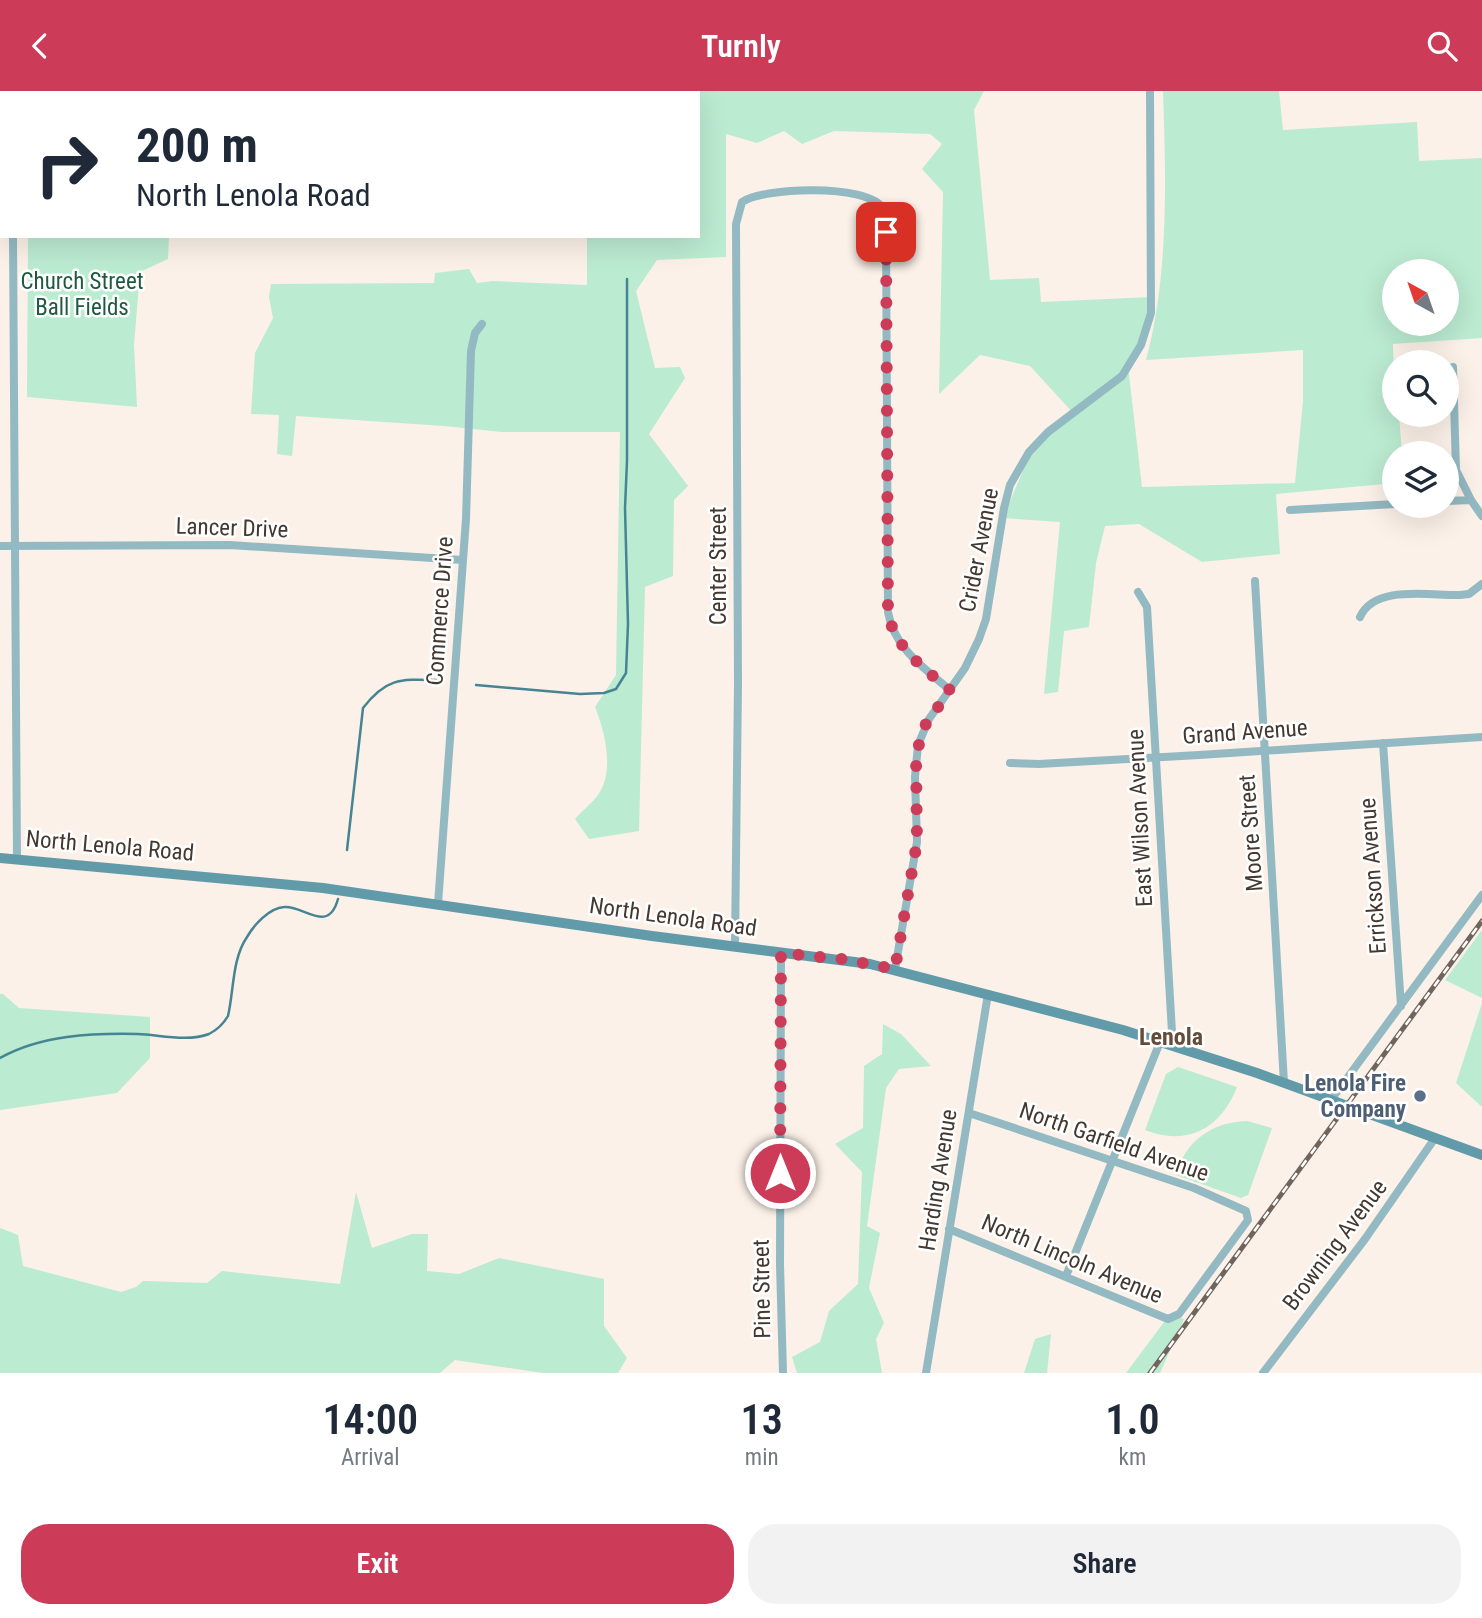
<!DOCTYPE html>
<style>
:root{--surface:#fff;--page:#f2f2f3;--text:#1f2937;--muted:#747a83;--accent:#cc3c59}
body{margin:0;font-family:"Roboto Condensed",sans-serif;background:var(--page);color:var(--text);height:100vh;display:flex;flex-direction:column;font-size:26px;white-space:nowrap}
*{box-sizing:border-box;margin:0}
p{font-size:23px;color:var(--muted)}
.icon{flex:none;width:38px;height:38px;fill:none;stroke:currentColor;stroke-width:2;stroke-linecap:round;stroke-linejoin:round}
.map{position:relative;height:1282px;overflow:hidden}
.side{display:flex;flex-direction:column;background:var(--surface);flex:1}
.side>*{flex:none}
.guide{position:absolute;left:0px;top:0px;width:700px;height:147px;box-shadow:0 7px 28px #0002;background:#fff;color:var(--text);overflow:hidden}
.needle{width:46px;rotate:320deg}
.tools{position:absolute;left:1382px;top:168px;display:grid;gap:14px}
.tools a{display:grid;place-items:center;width:77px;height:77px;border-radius:50%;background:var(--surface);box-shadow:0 7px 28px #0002;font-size:35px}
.pin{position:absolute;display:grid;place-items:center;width:60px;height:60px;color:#fff;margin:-30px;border-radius:14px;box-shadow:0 4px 10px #0006}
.me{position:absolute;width:77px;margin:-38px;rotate:0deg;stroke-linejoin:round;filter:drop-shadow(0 0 5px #0008)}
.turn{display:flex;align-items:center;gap:24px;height:147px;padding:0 21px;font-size:32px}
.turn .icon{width:91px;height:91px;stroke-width:2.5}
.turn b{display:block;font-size:49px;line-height:60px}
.eta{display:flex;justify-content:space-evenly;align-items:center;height:119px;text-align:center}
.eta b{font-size:42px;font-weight:600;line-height:49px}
.action{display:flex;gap:14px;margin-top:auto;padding:14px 21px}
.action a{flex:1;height:80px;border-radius:28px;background:var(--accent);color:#fff;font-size:28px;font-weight:600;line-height:80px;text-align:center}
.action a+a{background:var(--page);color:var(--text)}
header{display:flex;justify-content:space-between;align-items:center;height:91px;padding:0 21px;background:var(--accent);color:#fff;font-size:32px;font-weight:600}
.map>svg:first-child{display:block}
.green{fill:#bbebd1;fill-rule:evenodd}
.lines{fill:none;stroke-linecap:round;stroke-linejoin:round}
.stream{stroke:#458593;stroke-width:2.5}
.street{stroke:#93b9c2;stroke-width:8}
.secondary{stroke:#619baa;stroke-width:10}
.rail-casing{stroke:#70655c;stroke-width:5}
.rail{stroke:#fff;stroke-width:2.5;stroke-dasharray:8;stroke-linecap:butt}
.route{stroke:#cc3c59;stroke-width:12;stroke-dasharray:0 21.6}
.service-dot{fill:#5c6f8a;stroke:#fff;stroke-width:2.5}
.labels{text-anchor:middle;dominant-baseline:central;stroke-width:5;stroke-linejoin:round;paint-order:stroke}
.park-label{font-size:23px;fill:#1f5a40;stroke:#fff}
.street-label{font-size:23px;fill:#443930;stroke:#fff}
.service-label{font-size:23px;font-weight:bold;fill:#4e5e75;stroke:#fff;text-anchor:end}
.neighbourhood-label{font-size:24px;font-weight:bold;fill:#634d3a;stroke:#fff}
</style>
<header><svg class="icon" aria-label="back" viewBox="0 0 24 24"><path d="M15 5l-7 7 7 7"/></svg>Turnly<svg class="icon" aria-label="search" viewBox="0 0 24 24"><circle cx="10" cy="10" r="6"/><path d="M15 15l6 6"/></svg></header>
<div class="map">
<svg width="1482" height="1282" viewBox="0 0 1482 1282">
<rect width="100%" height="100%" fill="#fbf1e8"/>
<path class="green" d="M0 0H984L974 19 990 189 1039 187 1041 211 1151 206 1136 264 1128 275 1142 396 1295 392 1303 310V259L1146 269C1169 183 1166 89 1163 0H1279L1283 39 1417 31 1419 70 1482 67V247L1393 253 1395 324H1399L1402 362H1395V392L1276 403 1280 463 1202 471 1139 433 1105 435 1096 472 1089 536 1064 540 1058 601 1044 603 1060 431 1003 427 1033 356 1075 324 1030 275 980 264 939 303 943 101 922 78 942 53 930 43 834 40 802 53 784 40 757 52 726 43V166L657 169 636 200 655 277 680 276 685 287 649 343 688 395 674 409 673 485 645 496 639 740 589 748 575 728C582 720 592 712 598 704 615 680 605 641 595 616L616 584 620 341H502L444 335 296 325 292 365 277 363 279 324 251 323 255 262 273 227 269 206 271 193 434 192 435 182 469 178 477 192 493 190 587 194V145H698V2H2L0 46ZM1395 180H1447V233H1395Z
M28 145H169L168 168 140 181 134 254 137 316 27 306Z
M1482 839V907L1445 889Z
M0 903H3L19 917 150 926V967L117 1002 0 1019Z
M1482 912V1016L1456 992Z
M883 933 901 943 931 975 899 978 886 997 867 1135 880 1142 869 1197 884 1232 876 1248 882 1282H797L792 1266 820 1251 829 1220 858 1193 862 1081 835 1053 863 1037 864 975 882 963Z
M1178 976 1237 996C1221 1037 1188 1056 1145 1039L1166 983Z
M1247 1030 1272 1037 1248 1104 1241 1107 1176 1084C1185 1050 1212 1031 1247 1030Z
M356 1101 372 1157 412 1143H428L427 1180 459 1183 499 1167 604 1188V1235L627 1267 618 1282H543L455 1269 440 1282H0V1137L18 1144 23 1175 121 1201 136 1196 143 1190 207 1192 222 1180 340 1193Z
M1170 1223 1184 1228 1160 1282H1126Z
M1051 1243 1047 1282H1024L1035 1248Z"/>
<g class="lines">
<path class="stream" d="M476 594 580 603 604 602 616 598 626 582 628 533 625 417 627 370V188
M347 759 363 617C386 587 400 588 436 589
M0 967C41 944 92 942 138 943 160 944 188 951 209 943 217 939 224 932 228 925 234 899 232 868 247 846 254 834 269 817 284 816 304 814 328 844 338 808"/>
<path class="street" d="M13 145 17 768
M1453 276 1456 379 1471 409
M1447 410 1471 409 1482 425
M1290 419 1395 413
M0 455 230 454 463 469
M1255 490 1284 992
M1138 501 1147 516 1172 941 1170 954
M1360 526C1375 493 1431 505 1460 504L1469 503 1482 493
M1383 652 1401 915
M1010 672 1039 673 1199 664 1482 646
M438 813 466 428 471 260 475 242 482 233
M735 855 738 592 736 133 742 111C764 96 865 93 882 116L886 140 888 521C894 557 924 577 950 599
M781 862 780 1173 783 1282
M895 878 917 751 915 686 918 654 929 628 965 577 979 548 986 528 1004 417 1010 394 1029 361 1048 341 1122 285 1141 254 1151 222 1150 0
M1331 1009 1482 804
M949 1138 1168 1228 1179 1223 1248 1129 1246 1120 1194 1097 969 1022
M1066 1185 1160 951
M926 1282 988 903
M1263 1282 1365 1148 1435 1047"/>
<path class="secondary" d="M0 767 323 797 652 845 870 873 1123 939 1257 982 1482 1064"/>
<g class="rail-casing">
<path id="rail" d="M1150 1282 1482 830"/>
</g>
<use href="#rail" class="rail"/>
</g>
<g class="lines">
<path class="route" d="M780 1082 781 862 841 868 895 878 917 751 916 664 924 636 950 599C924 577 894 557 888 521L886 141"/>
</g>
<circle class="service-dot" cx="1420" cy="1005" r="7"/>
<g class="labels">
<g class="park-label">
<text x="82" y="190">Church Street<tspan x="82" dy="26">Ball Fields</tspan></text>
</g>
<g class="street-label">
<text transform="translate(232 437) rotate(2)">Lancer Drive</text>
<text transform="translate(979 459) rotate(-79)">Crider Avenue</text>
<text transform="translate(718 475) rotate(-90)">Center Street</text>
<text transform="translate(440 520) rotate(-86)">Commerce Drive</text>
<text transform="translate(1245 641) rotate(-4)">Grand Avenue</text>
<text transform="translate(1140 727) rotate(-93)">East Wilson Avenue</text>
<text transform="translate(1251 742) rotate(-94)">Moore Street</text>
<text transform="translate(110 755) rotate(5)">North Lenola Road</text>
<text transform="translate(1373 785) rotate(-94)">Errickson Avenue</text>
<text transform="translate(673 826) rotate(8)">North Lenola Road</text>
<text transform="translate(1114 1051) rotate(19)">North Garfield Avenue</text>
<text transform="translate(938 1089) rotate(-81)">Harding Avenue</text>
<text transform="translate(1335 1154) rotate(-53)">Browning Avenue</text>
<text transform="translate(1072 1168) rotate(23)">North Lincoln Avenue</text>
<text transform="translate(762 1198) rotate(-91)">Pine Street</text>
</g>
<g class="service-label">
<text x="1406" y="992">Lenola Fire<tspan x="1406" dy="26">Company</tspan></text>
</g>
<g class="neighbourhood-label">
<text x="1171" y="946">Lenola</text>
</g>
</g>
</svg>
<div class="tools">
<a><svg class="needle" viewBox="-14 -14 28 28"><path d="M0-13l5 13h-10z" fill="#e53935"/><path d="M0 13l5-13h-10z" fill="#747a83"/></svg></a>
<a><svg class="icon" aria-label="search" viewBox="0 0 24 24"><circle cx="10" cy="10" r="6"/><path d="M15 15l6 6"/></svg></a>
<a><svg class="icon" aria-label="layers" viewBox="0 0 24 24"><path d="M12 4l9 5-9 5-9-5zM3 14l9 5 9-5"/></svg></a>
</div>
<div class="pin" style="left:886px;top:141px;background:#d93025"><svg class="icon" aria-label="arrive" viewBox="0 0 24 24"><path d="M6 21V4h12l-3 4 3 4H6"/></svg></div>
<svg class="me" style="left:780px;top:1082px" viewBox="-20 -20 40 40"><circle r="17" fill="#cc3c59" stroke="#fff" stroke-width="3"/><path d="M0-11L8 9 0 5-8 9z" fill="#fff"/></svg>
<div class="guide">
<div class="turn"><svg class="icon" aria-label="right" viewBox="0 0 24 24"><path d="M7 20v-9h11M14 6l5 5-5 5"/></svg><div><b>200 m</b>North Lenola Road</div></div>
</div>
</div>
<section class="side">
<div class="eta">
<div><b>14:00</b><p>Arrival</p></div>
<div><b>13</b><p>min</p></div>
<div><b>1.0</b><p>km</p></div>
</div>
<div class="action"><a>Exit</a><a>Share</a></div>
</section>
